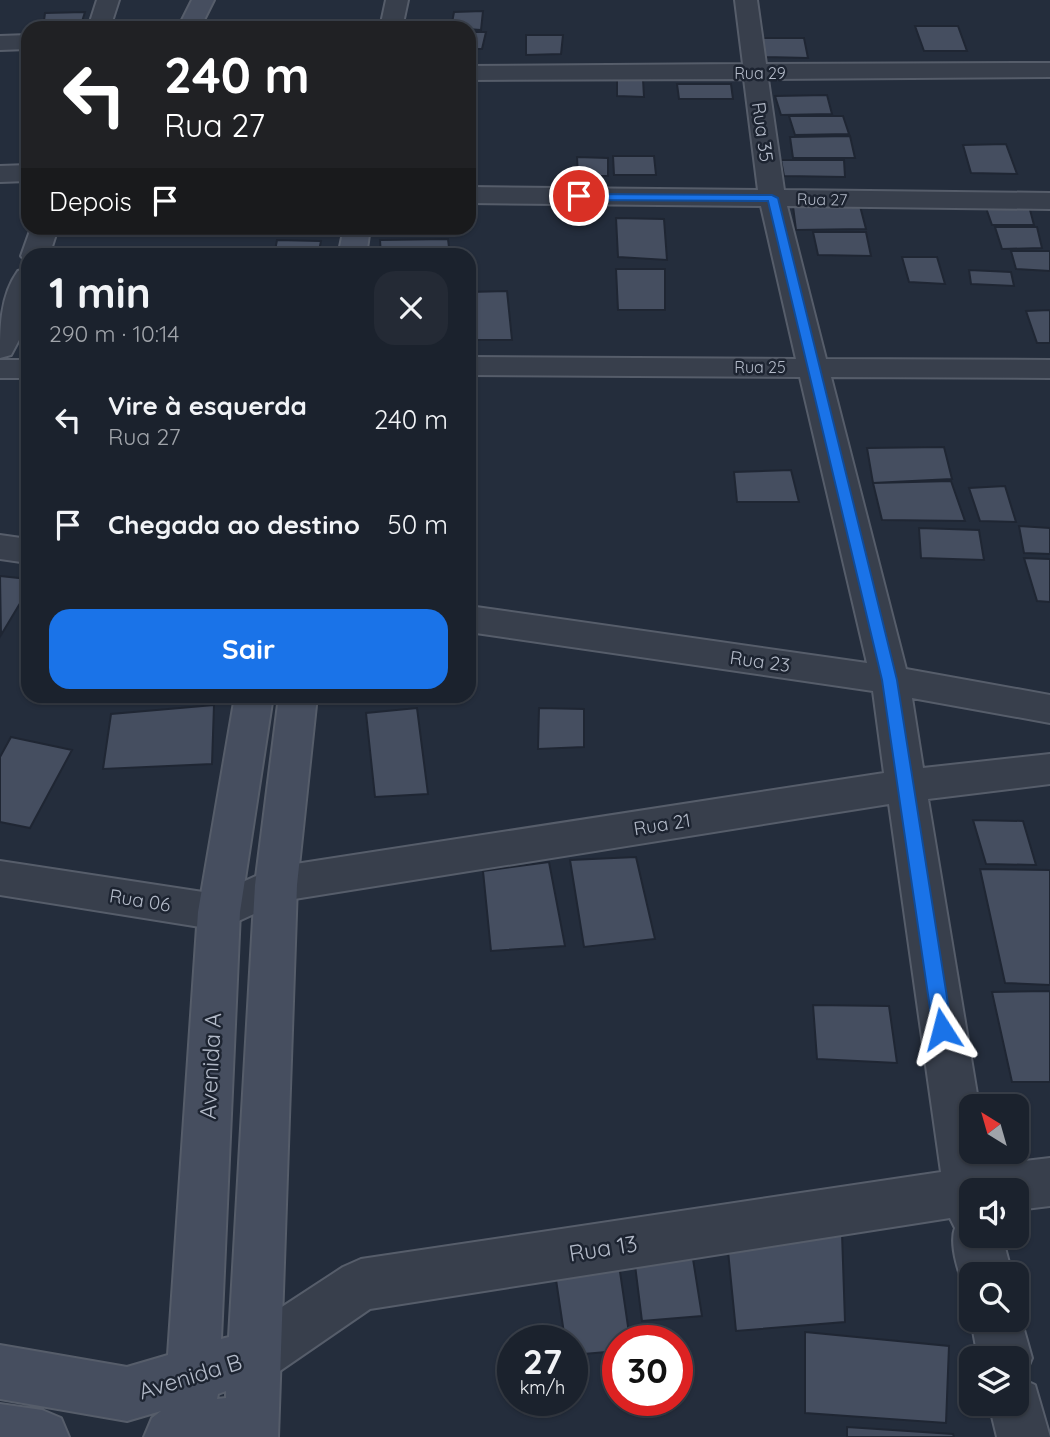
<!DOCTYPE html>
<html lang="pt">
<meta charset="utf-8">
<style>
:root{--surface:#1b222d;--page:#242a35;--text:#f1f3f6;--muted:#a0a4aa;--line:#393f49;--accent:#1a73e8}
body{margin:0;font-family:Quicksand,sans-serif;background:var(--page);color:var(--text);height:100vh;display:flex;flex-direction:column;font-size:26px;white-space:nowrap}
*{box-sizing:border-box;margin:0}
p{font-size:23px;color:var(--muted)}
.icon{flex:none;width:38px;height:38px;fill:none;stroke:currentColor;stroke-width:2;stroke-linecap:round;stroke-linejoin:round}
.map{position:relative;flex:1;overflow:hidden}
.side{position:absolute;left:21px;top:248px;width:455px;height:455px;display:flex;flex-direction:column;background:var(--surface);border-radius:21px;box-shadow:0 2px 5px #0004,0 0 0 2px var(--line)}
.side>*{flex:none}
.guide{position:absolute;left:21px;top:21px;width:455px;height:214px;border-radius:21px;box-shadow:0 2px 5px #0004,0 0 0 2px var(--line);background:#202124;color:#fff;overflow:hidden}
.needle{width:46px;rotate:323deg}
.fabs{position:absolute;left:959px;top:1094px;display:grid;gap:14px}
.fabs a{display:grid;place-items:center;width:70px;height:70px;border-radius:14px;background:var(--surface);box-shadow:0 2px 5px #0004,0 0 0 2px var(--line);font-size:35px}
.speed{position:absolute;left:497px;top:1325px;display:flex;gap:14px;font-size:35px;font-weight:700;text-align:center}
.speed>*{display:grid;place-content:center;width:91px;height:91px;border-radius:50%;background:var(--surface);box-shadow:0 2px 5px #0004,0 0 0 2px var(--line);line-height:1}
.speed small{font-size:18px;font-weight:400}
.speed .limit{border:10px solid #d22;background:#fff;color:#111}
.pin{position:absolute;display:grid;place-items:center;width:60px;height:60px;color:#fff;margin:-30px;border:4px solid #fff;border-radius:50%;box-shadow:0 2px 7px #0007}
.me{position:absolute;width:77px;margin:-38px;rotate:351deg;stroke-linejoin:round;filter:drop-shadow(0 0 5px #0008)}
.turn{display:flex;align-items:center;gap:24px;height:147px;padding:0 28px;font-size:32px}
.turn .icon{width:91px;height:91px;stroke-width:2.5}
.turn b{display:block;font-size:49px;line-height:60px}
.then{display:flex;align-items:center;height:66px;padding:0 28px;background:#0003;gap:14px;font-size:26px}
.round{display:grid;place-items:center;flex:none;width:74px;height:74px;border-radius:21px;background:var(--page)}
.summary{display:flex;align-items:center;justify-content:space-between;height:119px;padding:0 28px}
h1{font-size:42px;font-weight:700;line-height:52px}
.button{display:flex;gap:14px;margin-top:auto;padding:14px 28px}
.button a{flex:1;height:80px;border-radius:21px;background:var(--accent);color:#fff;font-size:28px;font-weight:700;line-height:80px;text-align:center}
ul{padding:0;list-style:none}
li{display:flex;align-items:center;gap:21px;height:105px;padding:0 28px}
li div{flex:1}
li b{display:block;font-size:26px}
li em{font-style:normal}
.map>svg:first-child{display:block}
.building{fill:#454e60;stroke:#1f2633;stroke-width:2}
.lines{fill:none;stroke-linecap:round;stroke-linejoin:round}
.street-casing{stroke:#565d6a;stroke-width:4}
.secondary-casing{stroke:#565d6a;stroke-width:4}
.street{fill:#383f4c;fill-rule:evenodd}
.secondary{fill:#464e5f;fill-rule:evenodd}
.route{fill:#1a73e8;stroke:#114b97;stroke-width:2}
.labels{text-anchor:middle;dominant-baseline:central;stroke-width:5;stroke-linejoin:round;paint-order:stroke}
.far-street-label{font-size:16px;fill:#b3bac8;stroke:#1d2431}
.street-label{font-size:19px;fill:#b3bac8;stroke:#1d2431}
.near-street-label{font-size:23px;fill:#b3bac8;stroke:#1d2431}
</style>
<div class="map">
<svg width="1050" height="1437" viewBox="0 0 1050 1437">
<rect width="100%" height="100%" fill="#242d3c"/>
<path class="building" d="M483 11 481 30 451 28 454 12Z
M85 12 80 28H43L45 13Z
M915 26H958L967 51H924Z
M469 32H486L482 49H469Z
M526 35H563L561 54 526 55Z
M761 38H804L808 58 765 57Z
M617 79H643L644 97 617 96Z
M677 84H731L733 99H679Z
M827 95 832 114 781 115 775 96Z
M789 116H843L849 134 795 135Z
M850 136 855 158H793L790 137Z
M1006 144 1017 174 971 173 963 145Z
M613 156H654L656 175H614Z
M577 157 608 158V176H578Z
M781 160H844L845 177 784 176Z
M985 205 1029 206 1034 225H992Z
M793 206H860L866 229 796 230Z
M616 218 664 219 667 260 618 257Z
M995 227H1037L1042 248 1002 249Z
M813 232H866L871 256 818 255Z
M448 239 450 256H381L380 240Z
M277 240 321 241 318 256H274Z
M1011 251H1050V271L1016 269Z
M902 257H937L945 284 909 282Z
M616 269H665V310H618Z
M969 270 1011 272 1014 286 971 284Z
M507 291 512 340H469V292Z
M1050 310V343H1037L1026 311Z
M944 447 952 479 873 483 867 448Z
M791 470 799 502H737L734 472Z
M951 481 965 521 882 520 873 483Z
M1005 486 1016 522 980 521 969 488Z
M1019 526 1050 528V554L1024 553Z
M919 528 979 530 984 560 921 558Z
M1024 558 1050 559V602L1037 601Z
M0 576 28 579V590L1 635Z
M214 705 212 764 103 769 111 714Z
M417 708 428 794 375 797 366 713Z
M539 708 584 709V747L538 749Z
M11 737 72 750 30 828 0 822V757Z
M973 820 1023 821 1036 865 986 864Z
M636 857 655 939 584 947 570 860Z
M549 862 565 946 491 951 483 871Z
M980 869 1050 870V985L1005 983Z
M1050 991V1082H1012L992 992Z
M813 1005 889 1006 897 1063 817 1059Z
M842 1233 845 1322 736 1331 727 1241Z
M618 1258 630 1340H618V1351L572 1355V1340H565L555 1273Z
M693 1259 702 1316 642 1321 635 1265Z
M805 1332 949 1346 946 1423 805 1413Z
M847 1427 953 1434 954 1437H847Z"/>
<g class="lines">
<g class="street-casing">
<path id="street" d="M97 0H119L110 28H88Z
M386 0H408L402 28H380Z
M735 0H757L766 64 1050 63V77L768 79 784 190 1050 193V209L787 206 826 359 1050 360V378L831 377 906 669 1050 695V723L912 698 923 768 1050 754V784L928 799 979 1106H971V1152H986L989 1165 1050 1158V1206L1017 1210V1190H971V1236H1002L1012 1274H971V1293C959 1283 949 1243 955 1228L950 1218 370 1309 274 1375 255 1383 236 1375 228 1356 236 1337 343 1267 361 1259 941 1172 889 804 282 901 219 930 0 895V861L216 894 276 867 884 773 873 691 469 632V606L867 663 800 377 469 375V357L796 359 761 206 469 203V187L758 190 744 79 469 80V66L743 64Z
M28 35V49L0 50V36Z
M28 165V181L0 182V166Z
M31 228H58L49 256H28V263L21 256Z
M28 268V323L11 355 0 358C0 328 0 296 18 271Z
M0 360H28V378H0Z
M0 535 28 539V563L0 559Z
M1017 1305 1032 1358 1024 1377 1020 1378 1035 1385 1050 1437H997L989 1404H1017V1358H978L971 1320H1017Z"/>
</g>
<g class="secondary-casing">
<path id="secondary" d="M192 0H214L200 28H178Z
M344 228H370L366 256H338Z
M235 696H273L240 912 221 1339 229 1337 255 885 279 696H317L297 885 278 1437H144L152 1418 161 1411 127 1421 0 1399V1345L127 1367 168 1355 198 912ZM226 1391V1398L217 1399 218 1394Z
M0 1404 42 1410 61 1418 69 1437H0Z"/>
</g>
<use href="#street" class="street"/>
<use href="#secondary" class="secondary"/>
</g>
<path class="route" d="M575 194 772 195 778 198 897 680 952 1029 949 1035 942 1038 936 1035 933 1029 882 680 768 201 579 200 574 196Z"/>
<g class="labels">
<g class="far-street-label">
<text x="760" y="73">Rua 29</text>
<text transform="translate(822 199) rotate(1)">Rua 27</text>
<text x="760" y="367">Rua 25</text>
</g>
<g class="street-label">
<text transform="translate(763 132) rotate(82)">Rua 35</text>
<text transform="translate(760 661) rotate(8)">Rua 23</text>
<text transform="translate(662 824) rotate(-9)">Rua 21</text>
<text transform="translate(140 900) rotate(9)">Rua 06</text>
</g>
<g class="near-street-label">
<text transform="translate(210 1066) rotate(-87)">Avenida A</text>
<text transform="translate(603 1248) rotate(-9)">Rua 13</text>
<text transform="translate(190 1376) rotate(-17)">Avenida B</text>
</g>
</g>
</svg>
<div class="fabs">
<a><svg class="needle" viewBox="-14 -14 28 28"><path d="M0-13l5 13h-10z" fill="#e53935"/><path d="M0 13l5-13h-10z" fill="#a0a4aa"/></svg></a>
<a><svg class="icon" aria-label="sound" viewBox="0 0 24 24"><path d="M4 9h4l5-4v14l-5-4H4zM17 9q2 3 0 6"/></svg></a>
<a><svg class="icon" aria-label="search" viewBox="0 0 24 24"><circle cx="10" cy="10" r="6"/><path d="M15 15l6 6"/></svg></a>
<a><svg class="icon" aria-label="layers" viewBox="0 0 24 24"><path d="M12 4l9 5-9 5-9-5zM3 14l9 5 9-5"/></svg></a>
</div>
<div class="speed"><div>27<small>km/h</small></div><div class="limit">30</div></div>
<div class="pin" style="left:579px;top:196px;background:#d93025"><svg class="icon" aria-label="arrive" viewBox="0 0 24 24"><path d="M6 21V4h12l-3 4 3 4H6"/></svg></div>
<svg class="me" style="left:942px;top:1029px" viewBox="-20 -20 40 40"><path d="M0-17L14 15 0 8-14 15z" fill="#1a73e8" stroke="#fff" stroke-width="4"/></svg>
<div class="guide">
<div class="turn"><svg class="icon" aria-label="left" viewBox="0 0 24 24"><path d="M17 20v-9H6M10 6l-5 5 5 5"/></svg><div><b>240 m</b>Rua 27</div></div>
<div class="then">Depois<svg class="icon" aria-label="arrive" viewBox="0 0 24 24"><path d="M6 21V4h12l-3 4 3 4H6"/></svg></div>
</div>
<section class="side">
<div class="summary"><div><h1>1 min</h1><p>290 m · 10:14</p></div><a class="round"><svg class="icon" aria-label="close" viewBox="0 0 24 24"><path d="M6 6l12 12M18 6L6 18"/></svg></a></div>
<ul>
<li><svg class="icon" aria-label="left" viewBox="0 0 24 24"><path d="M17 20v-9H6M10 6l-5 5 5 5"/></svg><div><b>Vire à esquerda</b><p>Rua 27</p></div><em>240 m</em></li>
<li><svg class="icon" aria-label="arrive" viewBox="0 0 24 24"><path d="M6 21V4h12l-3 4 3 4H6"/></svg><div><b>Chegada ao destino</b></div><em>50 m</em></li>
</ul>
<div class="button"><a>Sair</a></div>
</section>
</div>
